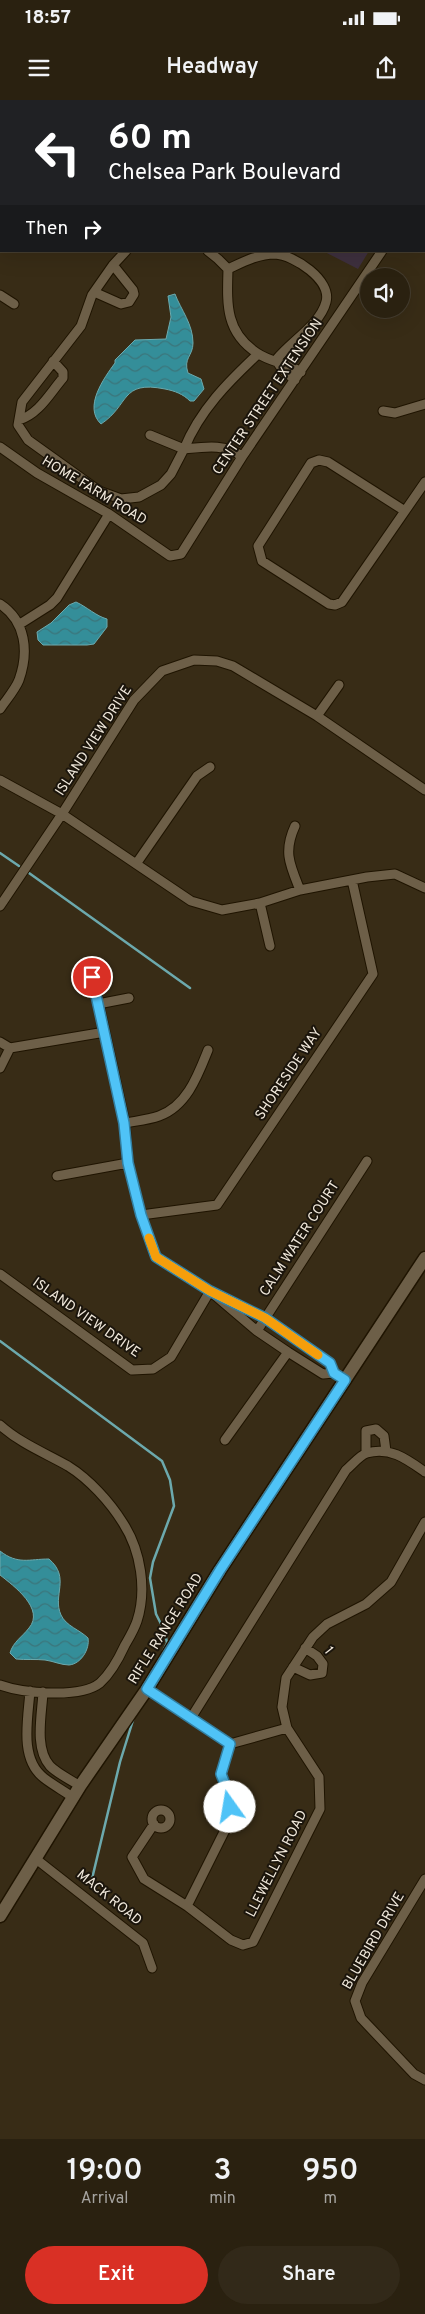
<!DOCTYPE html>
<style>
:root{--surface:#2a2110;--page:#322919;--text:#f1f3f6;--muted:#a5a39f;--line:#463e30;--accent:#d93025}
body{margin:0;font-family:Overpass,sans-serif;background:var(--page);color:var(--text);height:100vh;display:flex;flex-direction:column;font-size:19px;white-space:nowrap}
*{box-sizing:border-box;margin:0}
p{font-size:16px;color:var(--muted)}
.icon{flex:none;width:28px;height:28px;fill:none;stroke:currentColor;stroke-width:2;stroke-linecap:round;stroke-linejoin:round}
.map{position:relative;height:2039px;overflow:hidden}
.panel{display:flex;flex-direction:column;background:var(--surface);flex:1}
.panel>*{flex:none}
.guide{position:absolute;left:0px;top:0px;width:425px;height:152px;box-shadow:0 5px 20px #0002,0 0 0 1px var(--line);background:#202124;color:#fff;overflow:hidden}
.buttons{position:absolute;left:360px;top:168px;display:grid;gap:10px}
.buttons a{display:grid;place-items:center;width:50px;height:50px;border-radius:50%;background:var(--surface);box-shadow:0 5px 20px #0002,0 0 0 1px var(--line);font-size:25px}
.pin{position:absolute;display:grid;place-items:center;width:42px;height:42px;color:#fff;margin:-21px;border:2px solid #fff;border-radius:50%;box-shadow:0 1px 5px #0007}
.me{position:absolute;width:55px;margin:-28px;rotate:347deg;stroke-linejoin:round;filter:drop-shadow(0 0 4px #0008)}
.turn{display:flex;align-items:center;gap:18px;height:105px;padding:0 25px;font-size:22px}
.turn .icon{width:65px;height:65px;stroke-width:2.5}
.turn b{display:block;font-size:35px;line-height:42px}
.then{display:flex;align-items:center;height:48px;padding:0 25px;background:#0003;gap:10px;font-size:19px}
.eta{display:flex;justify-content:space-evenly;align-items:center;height:85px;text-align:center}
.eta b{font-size:30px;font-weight:600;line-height:35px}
.primary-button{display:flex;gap:10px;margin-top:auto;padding:10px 25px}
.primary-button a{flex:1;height:58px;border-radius:30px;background:var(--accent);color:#fff;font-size:20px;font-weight:600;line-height:58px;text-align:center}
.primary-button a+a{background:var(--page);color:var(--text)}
.status{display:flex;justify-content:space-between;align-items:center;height:35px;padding:0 25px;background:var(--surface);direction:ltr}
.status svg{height:14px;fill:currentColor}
header{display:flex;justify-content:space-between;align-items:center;height:65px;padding:0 25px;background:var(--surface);font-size:22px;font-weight:600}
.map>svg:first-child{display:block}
.commercial{fill:#3e303e}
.water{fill:url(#water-waves);stroke:#6ca9ad}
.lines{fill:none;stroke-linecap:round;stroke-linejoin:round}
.stream{stroke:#6ca9ad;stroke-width:2.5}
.street-casing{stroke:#1f1401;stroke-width:11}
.secondary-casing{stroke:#1f1401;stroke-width:15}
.primary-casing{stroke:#1f1401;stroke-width:16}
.street{stroke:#6d5f48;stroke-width:9}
.secondary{stroke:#6d5f48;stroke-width:12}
.primary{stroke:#ac574e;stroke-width:14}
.route-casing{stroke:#337fa1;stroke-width:12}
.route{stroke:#4fc3f7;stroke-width:9}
.slow{stroke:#f59e0b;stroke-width:9}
.labels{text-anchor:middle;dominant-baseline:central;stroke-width:4;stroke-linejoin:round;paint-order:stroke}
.street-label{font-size:14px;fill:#f0e8db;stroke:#1b150c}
</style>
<div class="status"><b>18:57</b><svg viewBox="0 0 49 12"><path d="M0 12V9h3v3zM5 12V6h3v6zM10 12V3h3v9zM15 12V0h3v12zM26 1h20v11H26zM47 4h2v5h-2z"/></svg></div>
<header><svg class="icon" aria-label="menu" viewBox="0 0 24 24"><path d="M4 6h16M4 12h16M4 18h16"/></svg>Headway<svg class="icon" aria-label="share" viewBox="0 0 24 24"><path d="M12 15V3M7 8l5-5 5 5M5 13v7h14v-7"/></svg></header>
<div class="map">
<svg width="425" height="2039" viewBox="0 0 425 2039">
<defs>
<pattern id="water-waves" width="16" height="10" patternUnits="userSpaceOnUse" patternTransform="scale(1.25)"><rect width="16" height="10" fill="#348e99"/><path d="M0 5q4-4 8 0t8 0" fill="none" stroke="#3b757b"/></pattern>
</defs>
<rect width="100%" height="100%" fill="#382c16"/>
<path class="commercial" d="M323 151H369L358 169Z"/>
<path class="water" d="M175 194C181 210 193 224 193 243 193 256 183 258 188 273L201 279 204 289 194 301H190C183 294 175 291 165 289 120 280 130 305 101 324 83 307 104 278 115 263V260L135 240 166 239 171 217 168 196Z
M76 502C87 507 96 516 107 519V527L94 544 87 545H43L38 540 37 532 51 523 69 505Z
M0 1451C18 1465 29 1459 49 1459 71 1478 52 1495 61 1515 66 1526 80 1530 88 1538 90 1549 81 1564 69 1565 61 1565 53 1561 45 1560 36 1559 26 1560 16 1559L10 1553C13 1542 22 1537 29 1528 45 1509 14 1486 0 1475Z"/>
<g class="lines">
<path class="stream" d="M32 0 34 1
M0 753 19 766
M29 773 190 888
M0 1241 162 1361 170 1380 174 1406 153 1462 150 1478 156 1514 165 1532 167 1543 163 1551
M91 1783 120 1662 134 1617"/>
<g class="street-casing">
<path id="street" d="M0 68H1
M424 90 425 88
M126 151 113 165 92 195 81 226 22 302 18 325 28 340 99 391 121 399 139 397 161 385 171 374 184 349C203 347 228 343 242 357
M208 151 218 159 228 169C243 162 258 154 275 154 294 155 332 180 326 202 320 225 291 241 276 260
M228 169C227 204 225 232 257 253 270 262 287 263 301 272
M94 192 121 204 129 202 134 194 133 190 113 165
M0 195 14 204
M276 260 282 269 295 280
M383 311 395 313 425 304
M19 320C39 314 50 293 63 278V272L53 261
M150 335 184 349C200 310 228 282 258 254
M0 347 37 373 109 414 170 456 181 454 242 357 382 151
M319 360 328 362 405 411 342 502 335 505 329 504 262 461 258 446 311 363Z
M405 411 425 382
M0 504C26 521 29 552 19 580 15 590 6 600 0 609
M20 524 50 505 57 498 109 414
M317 616 339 585
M0 680 62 714 191 801 222 810 260 803 300 790 367 777 395 774 425 788
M295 726C283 752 290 765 300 790
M136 764 197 676 210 667
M260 803 270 846
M0 806 62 714 134 600 162 571 194 560 217 561 233 566 317 616 425 690
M98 904 129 898
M0 942 10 948 105 932
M0 968 10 948
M125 1023C135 1021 148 1020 159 1016 187 1006 198 975 208 950
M57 1076 128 1063
M141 1115 217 1105 373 874 352 780
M0 1174 132 1270 153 1269 171 1257 210 1191 156 1157 141 1115 128 1063 125 1023 90 864
M257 1231 367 1061
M334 1273 330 1263 265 1218 210 1191 257 1231 288 1252 323 1274 334 1273 345 1280
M0 1325C20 1343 45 1353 68 1366 89 1379 110 1402 123 1423 141 1451 147 1490 137 1521 134 1530 129 1538 125 1545 119 1558 111 1573 100 1583 80 1599 22 1593 0 1585
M225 1340 288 1252
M366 1353V1331L376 1329 384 1336 386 1351
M293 1567 310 1575 322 1573 323 1564 317 1556 305 1548
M147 1589 230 1644 287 1628
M30 1591C28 1619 19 1659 44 1678 53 1685 64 1691 74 1698
M43 1592C42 1614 34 1648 50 1666 58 1674 71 1680 80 1686
M191 1618 346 1370C352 1365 360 1355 367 1353 390 1346 408 1360 425 1372
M152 1719a9 9 0 1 1 18 0a9 9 0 1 1-18 0Z
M154 1724 132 1757 144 1779 187 1806 231 1840 243 1845 253 1842 320 1709 319 1677 287 1628 282 1607 286 1578 313 1537 327 1524 366 1504 391 1482 425 1422
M36 1759 143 1843 152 1868
M425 1779 362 1883 355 1901 361 1918 414 1974 425 1980
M187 1806 231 1718 230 1697 221 1674 230 1644"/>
</g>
<g class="secondary-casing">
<path id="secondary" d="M0 1816 80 1686 147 1589 220 1470 425 1158"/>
</g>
<g class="primary-casing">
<path id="primary" d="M380 0 381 1
M424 53 425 55"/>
</g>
<use href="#street" class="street"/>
<use href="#secondary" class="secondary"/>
<use href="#primary" class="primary"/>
</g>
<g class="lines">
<g class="route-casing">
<path id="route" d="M92 877 124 1023 128 1063 141 1115 156 1157 210 1191 265 1218 330 1263 334 1273 345 1280 220 1470 147 1589 230 1644 221 1674 230 1697V1707"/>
</g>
<use href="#route" class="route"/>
<path class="slow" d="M149 1138 156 1157 210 1191 265 1218 318 1255"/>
</g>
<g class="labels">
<g class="street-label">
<text transform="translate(268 297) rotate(-56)">CENTER STREET EXTENSION</text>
<text transform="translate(94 391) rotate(31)">HOME FARM ROAD</text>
<text transform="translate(94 641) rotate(-57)">ISLAND VIEW DRIVE</text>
<text transform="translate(289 974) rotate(-56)">SHORESIDE WAY</text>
<text transform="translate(300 1139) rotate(-57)">CALM WATER COURT</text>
<text transform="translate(86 1218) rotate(35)">ISLAND VIEW DRIVE</text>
<text transform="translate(166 1529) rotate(-58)">RIFLE RANGE ROAD</text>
<text transform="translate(328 1551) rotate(52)">1</text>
<text transform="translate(277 1764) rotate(-63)">LLEWELLYN ROAD</text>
<text transform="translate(109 1798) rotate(39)">MACK ROAD</text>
<text transform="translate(374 1841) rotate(-60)">BLUEBIRD DRIVE</text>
</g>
</g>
</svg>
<div class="buttons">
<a><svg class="icon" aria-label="sound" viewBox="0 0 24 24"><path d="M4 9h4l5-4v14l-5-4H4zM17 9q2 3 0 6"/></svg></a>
</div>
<div class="pin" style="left:92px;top:877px;background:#d93025"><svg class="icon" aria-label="arrive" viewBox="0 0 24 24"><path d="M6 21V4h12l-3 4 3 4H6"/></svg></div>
<svg class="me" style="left:230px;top:1707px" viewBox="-20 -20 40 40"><circle r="19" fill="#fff"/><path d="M0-13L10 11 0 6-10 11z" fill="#4fc3f7"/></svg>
<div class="guide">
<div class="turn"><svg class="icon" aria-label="left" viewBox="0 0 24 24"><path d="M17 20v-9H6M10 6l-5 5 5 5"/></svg><div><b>60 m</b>Chelsea Park Boulevard</div></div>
<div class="then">Then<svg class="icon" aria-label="right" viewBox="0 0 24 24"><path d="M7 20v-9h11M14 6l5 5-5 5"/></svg></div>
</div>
</div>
<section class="panel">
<div class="eta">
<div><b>19:00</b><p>Arrival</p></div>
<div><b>3</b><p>min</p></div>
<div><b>950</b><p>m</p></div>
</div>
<div class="primary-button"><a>Exit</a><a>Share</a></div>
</section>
